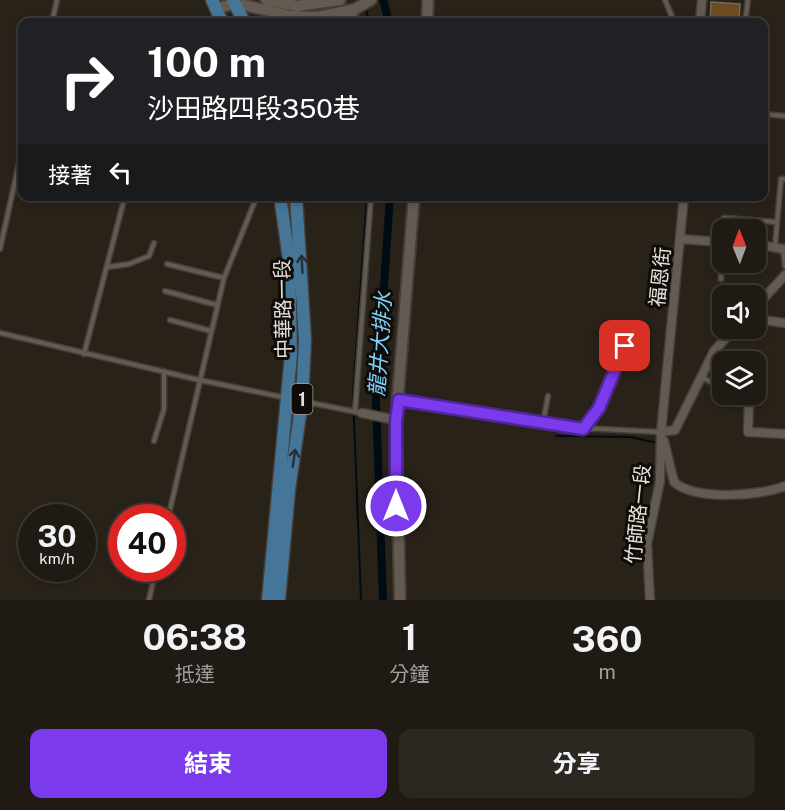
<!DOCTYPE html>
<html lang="zh-TW">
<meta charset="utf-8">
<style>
:root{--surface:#1f1a13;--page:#2c2721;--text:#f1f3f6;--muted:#a1a1a0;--line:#3c3833;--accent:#7c3aed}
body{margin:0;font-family:"Public Sans","Noto Sans TC",sans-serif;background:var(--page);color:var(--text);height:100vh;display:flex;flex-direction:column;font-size:22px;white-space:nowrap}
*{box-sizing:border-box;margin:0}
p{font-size:20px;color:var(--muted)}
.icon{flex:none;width:33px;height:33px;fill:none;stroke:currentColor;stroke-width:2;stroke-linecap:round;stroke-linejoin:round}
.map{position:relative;height:600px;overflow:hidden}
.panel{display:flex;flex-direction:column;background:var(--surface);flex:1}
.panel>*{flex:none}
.top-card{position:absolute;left:18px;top:18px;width:750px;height:183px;border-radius:12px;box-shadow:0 3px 9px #0003,0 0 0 2px var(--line);background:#202124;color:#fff;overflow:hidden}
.needle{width:39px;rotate:359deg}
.controls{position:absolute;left:712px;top:219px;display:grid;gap:12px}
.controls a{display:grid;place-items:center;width:54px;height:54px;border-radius:12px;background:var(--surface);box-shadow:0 3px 9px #0003,0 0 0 2px var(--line);font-size:30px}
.speed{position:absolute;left:18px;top:504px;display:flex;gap:12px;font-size:30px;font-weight:700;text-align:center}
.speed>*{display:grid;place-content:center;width:78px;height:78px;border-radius:50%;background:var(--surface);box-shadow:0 3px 9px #0003,0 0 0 2px var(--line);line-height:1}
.speed small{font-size:15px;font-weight:400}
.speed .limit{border:9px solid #d22;background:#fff;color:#111}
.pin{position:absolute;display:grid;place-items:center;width:51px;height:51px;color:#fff;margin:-26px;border-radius:12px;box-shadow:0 3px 9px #0006}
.me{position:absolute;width:66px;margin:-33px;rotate:0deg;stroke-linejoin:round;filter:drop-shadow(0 0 4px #0008)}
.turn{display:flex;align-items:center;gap:21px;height:126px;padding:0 30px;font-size:27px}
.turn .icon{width:78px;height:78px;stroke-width:2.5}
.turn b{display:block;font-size:42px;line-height:51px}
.then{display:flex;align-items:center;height:57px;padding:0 30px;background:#0003;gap:12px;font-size:22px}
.eta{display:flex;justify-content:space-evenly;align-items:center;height:102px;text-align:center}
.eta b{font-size:36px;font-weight:700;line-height:42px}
.cta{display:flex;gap:12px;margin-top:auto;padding:12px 30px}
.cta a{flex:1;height:69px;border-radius:12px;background:var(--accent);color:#fff;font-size:24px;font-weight:700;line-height:69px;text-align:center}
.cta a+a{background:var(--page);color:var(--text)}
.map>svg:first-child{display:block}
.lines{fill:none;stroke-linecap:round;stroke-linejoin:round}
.stream{stroke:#000c14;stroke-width:2}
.canal{stroke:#000c14;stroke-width:8}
.building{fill:#6d4c22;stroke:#726a5f;stroke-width:1.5}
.service-casing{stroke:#443e38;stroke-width:7}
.minor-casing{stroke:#443e38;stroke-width:11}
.tertiary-casing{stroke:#443e38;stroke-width:14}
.primary-casing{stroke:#443e38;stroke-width:15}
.service{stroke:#635b51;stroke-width:4}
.minor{stroke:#635b51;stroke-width:8}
.tertiary{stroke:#635b51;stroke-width:10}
.primary{stroke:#457698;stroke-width:12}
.oneway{stroke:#22313a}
.route-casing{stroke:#51269a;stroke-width:15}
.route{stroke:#7c3aed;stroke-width:10}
.labels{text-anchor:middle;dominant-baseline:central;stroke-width:6;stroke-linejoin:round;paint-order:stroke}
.shield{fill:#0f0c08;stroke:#a6a19c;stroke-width:1.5}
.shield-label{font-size:18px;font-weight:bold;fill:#e6e1db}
.street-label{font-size:20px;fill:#e6e1db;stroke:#0f0c08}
.water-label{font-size:21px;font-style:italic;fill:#7cd3fd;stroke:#0f0c08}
</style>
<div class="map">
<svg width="785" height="600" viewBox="0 0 785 600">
<rect width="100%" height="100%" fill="#292219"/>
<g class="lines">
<path class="stream" d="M366 9 369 22
M556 436 631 437 657 443
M361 600 353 394 367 196"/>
<path class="canal" d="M383 0 389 22
M383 600 376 402 390 196"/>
</g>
<path class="building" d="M711 2 740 4 739 22H710Z"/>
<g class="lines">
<g class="service-casing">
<path id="service" d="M665 0 673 19 680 22
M428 20 443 22
M52 22 57 0
M745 22 748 0
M764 114 785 116
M458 196 471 199
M723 230 724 218 776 222
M775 246 781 179H785
M0 249 22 150
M783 249 785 266
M167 264 224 278
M108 267 129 264 149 256 154 243
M721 279 723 233
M165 291 217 305
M170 320 211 331
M0 333 199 380 361 413
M84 354 125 196
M701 377 723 388
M736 394 749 401
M400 400 562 427 660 432
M355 412 371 196
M543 423 548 396
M583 429 599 408 625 346
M154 441 164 409V371
M168 518 224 278 257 196
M149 600 156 568"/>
</g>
<g class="minor-casing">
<path id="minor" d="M700 22 702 0
M680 239 723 242
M756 244 783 249
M756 307 785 275
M756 319 785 323
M749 401 748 432 785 434
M362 413 396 420
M661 432 675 430 714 351 735 328
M664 441 674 482C695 501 760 496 785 486
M650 600 647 544 660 481 661 432 684 196"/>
</g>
<g class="tertiary-casing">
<path id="tertiary" d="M266 0 297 6 340 0
M216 9 235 3 291 16 318 17 355 9 371 0
M346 22 355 9
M427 22 428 0
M400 600 396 420 414 196"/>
</g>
<g class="primary-casing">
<path id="primary" d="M212 0 222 22
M233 0 244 22
M268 600 291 355 289 259 280 196
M279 600 289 490 302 401 305 340 296 196"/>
</g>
<use href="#service" class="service"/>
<use href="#minor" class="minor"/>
<use href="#tertiary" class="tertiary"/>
<use href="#primary" class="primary"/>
</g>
<defs><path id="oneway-shaft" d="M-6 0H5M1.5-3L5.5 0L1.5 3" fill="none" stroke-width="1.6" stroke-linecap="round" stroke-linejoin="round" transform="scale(1.5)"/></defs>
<g class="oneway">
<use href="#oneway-shaft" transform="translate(302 264) rotate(-93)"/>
<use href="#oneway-shaft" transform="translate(294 458) rotate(-82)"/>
</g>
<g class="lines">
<g class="route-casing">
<path id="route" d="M396 506V420L399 400 583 429 599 408 625 346"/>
</g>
<use href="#route" class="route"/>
</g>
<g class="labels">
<rect class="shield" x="291.5" y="384" width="21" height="30" rx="4.5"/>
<g class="shield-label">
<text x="302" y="399">1</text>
</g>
<g class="street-label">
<text transform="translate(660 277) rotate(-84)">福恩街</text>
<text transform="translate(283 309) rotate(-91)">中華路一段</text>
<text transform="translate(638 514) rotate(-84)">竹師路一段</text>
</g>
<g class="water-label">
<text transform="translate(380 344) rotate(-86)">龍井大排水</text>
</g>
</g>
</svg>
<div class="controls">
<a><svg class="needle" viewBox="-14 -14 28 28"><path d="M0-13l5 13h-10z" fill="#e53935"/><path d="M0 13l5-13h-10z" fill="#a1a1a0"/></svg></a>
<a><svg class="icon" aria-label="sound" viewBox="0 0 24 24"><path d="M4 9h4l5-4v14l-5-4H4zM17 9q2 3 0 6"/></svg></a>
<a><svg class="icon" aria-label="layers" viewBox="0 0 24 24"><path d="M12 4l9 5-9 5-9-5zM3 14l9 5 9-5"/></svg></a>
</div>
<div class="speed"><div>30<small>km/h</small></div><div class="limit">40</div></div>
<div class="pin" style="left:625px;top:346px;background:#d93025"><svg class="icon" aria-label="arrive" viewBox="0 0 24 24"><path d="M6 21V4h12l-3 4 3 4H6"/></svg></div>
<svg class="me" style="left:396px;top:506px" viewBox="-20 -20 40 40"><circle r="17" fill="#7c3aed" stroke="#fff" stroke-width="3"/><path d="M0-11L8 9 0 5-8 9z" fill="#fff"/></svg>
<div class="top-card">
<div class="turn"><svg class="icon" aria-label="right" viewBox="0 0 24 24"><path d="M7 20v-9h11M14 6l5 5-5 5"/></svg><div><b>100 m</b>沙田路四段350巷</div></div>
<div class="then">接著<svg class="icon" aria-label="left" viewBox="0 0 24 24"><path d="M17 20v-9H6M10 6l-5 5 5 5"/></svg></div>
</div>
</div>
<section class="panel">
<div class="eta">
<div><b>06:38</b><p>抵達</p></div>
<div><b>1</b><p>分鐘</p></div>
<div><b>360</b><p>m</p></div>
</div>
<div class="cta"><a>結束</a><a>分享</a></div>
</section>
